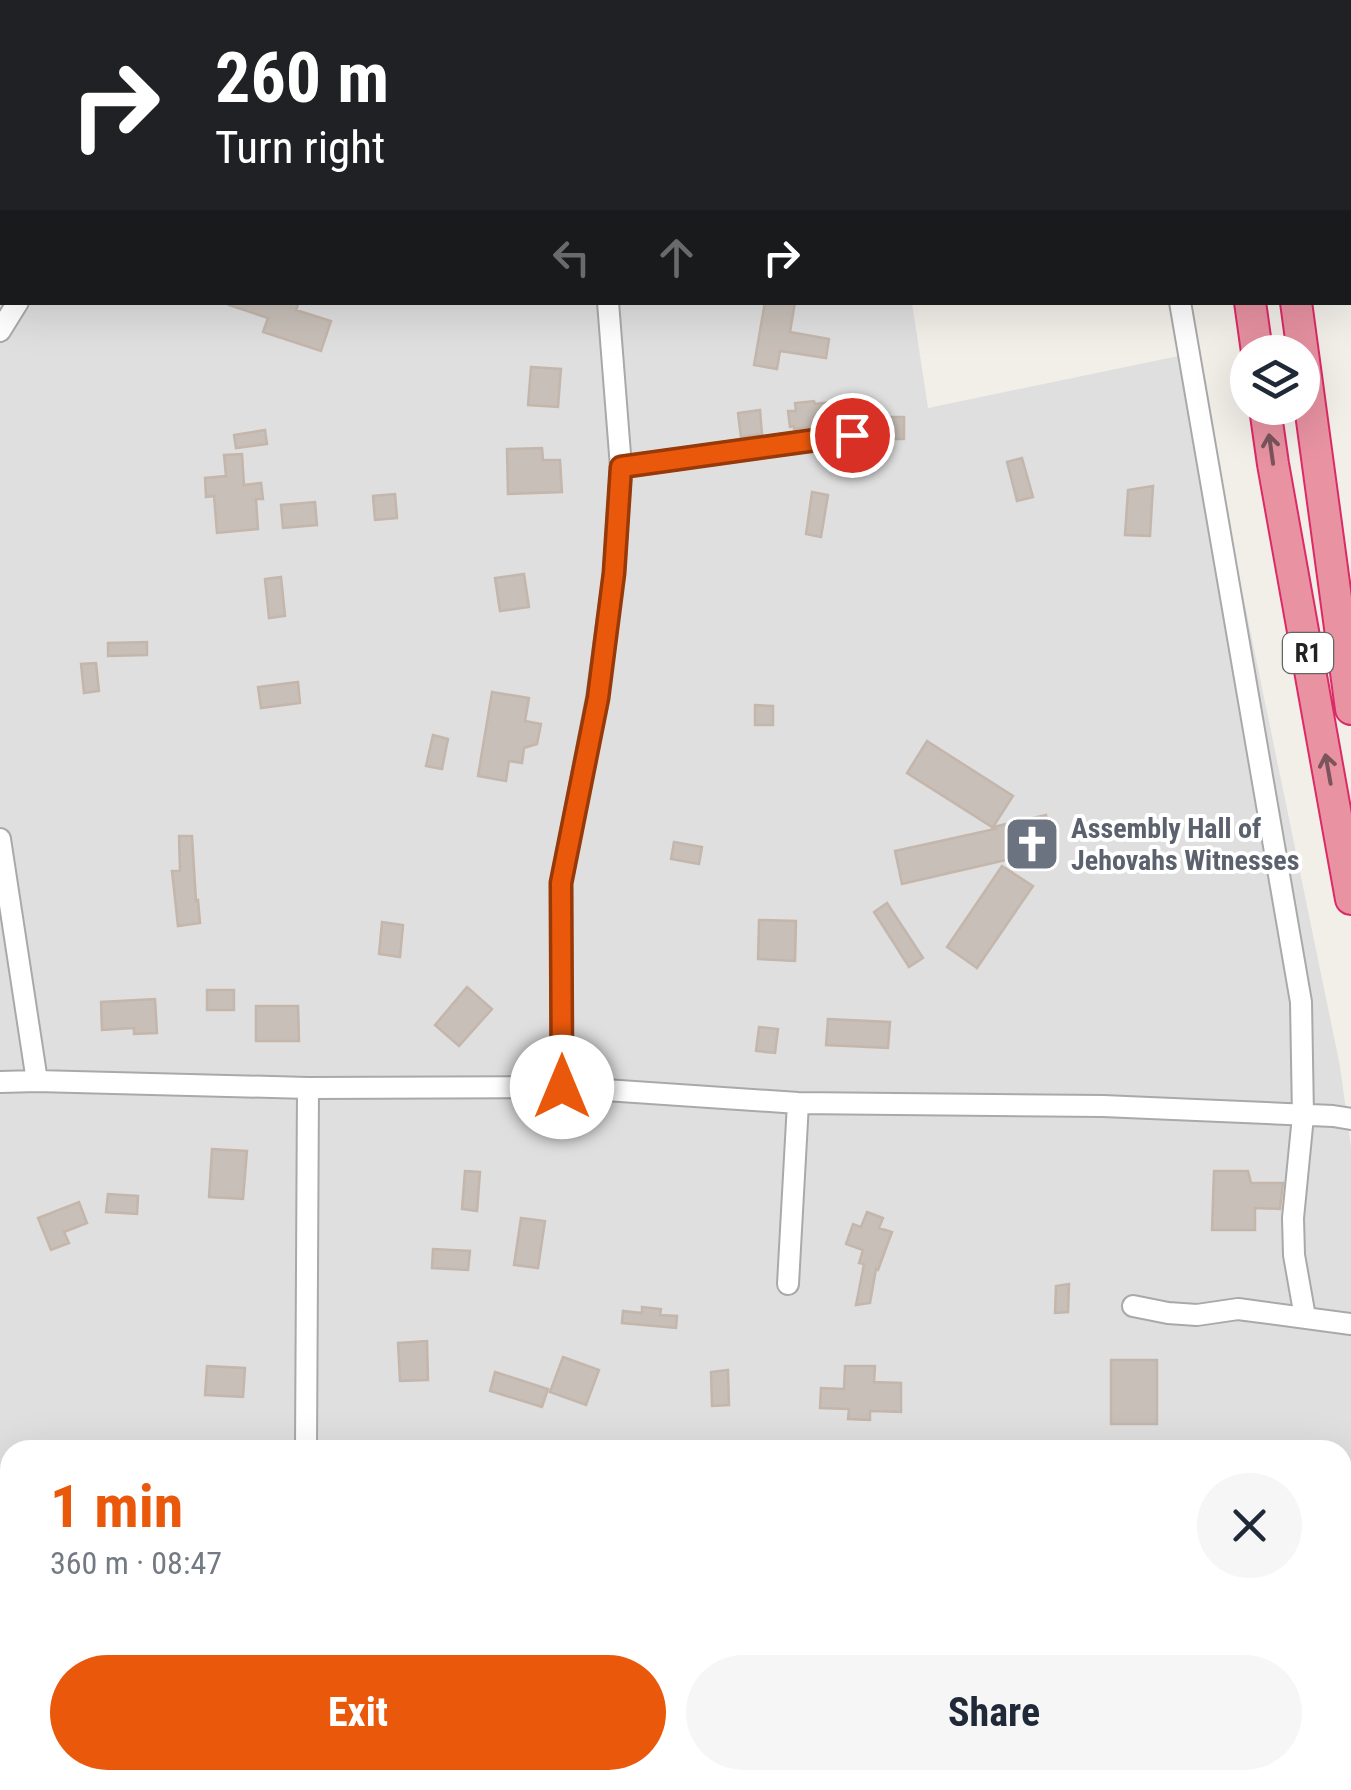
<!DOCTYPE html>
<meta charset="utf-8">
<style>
:root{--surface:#fff;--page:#f6f6f7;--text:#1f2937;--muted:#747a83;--accent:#ea580c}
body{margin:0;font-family:"Roboto Condensed",sans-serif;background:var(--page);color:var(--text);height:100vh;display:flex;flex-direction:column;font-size:38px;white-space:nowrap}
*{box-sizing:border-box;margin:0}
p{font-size:32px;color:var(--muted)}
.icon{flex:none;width:55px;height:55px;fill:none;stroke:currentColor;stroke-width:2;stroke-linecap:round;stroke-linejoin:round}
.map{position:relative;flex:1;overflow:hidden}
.sheet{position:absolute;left:0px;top:1440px;width:1352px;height:350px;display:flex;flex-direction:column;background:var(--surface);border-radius:30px 30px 0 0;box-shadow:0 10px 40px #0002}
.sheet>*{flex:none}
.banner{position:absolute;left:0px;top:0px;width:1352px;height:305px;box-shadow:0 10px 40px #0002;background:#202124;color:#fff;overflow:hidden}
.buttons{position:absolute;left:1230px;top:335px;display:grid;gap:20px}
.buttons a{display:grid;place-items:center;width:90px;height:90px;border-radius:50%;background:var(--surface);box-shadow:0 10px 40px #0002;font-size:50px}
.pin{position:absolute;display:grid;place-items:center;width:85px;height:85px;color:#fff;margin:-42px;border:5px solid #fff;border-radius:50%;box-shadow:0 2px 10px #0007}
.me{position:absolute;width:110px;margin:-55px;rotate:0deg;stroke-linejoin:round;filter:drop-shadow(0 0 8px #0008)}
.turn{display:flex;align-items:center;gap:35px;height:210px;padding:0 50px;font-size:45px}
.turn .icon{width:130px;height:130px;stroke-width:2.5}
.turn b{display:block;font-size:70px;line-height:85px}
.lanes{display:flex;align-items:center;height:95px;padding:0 50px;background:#0003;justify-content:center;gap:50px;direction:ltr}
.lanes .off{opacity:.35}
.round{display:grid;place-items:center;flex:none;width:105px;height:105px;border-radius:52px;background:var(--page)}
.summary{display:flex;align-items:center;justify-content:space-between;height:170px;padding:0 50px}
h1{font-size:60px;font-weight:700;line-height:75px;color:var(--accent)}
.cta{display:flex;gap:20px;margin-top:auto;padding:20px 50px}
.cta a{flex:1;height:115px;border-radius:60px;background:var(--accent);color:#fff;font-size:40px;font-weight:700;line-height:115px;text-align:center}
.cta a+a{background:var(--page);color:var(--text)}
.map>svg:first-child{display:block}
.residential{fill:#e0dfdf;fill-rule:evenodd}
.building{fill:#c7bfb8;stroke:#c4b6ab;stroke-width:2.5}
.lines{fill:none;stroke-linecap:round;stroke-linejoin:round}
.minor-casing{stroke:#a9a9a9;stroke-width:24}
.highway-casing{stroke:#dc2a67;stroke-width:34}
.path{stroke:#fa8072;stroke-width:2.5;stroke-dasharray:5 5;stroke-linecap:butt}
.minor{stroke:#fff;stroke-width:20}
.highway{stroke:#e892a2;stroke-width:30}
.oneway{stroke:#7b545c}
.route-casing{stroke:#983908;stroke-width:25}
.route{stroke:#ea580c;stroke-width:18}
.labels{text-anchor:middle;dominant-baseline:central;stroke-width:8;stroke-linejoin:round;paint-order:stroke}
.shield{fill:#fff;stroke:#646464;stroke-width:2.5}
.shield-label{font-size:25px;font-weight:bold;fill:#222}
.worship-label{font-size:28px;font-weight:bold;fill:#5b616d;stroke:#fff;text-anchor:start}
</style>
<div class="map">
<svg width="1351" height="1790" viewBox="0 0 1351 1790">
<rect width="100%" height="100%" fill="#f2efe9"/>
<path class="residential" d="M0 0H571V2H2V302L912 303 928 408 1193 353 1340 1066 1351 1147V1790H0ZM10 1450H1342V1780H10Z"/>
<path class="building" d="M230 302H299L296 310 331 321 321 351 263 332 268 318 229 305Z
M765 302H795L790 332 829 339 826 358 780 351 777 369 754 365Z
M531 367 561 369 558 407 528 405Z
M814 401 815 404 841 401 844 422 794 429V426L790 427 788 411H796L795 403Z
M760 410 762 434 741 437 738 413Z
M870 417H904V439H870Z
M265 430 267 444 236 448 234 435Z
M542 448 543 460H560L562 492 508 494 507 449Z
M242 454 244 485 261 483 263 499H256L258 529 217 533 214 496 206 497 205 478 226 476 224 455Z
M1022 458 1033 497 1017 501 1007 462Z
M1153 486 1150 536 1125 535 1128 490Z
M812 492 828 495 821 537 806 534Z
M395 494 397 518 375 520 373 496Z
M315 502 317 525 283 528 281 505Z
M524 574 529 607 500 611 495 578Z
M281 577 285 616 269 618 265 579Z
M147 642V655L108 656V643Z
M96 663 99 691 84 693 81 664Z
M298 682 300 703 261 708 258 687Z
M492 692 529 698 525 721 541 724 537 744 524 748 522 763 509 761 506 781 478 776Z
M755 705 773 706V725H755Z
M433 735 448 739 442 769 426 766Z
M927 741 1013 796 993 827 1046 815 1053 849 902 884 895 851 995 829 907 773Z
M179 836H192L196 901 198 900 200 923 178 926 172 871H180Z
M674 842 702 847 699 864 671 859Z
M1002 866 1033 886 977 968 947 947Z
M887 903 923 958 909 967 874 912Z
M759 920 796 921 795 961 758 959Z
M382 922 403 925 400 957 379 954Z
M467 987 492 1009 459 1046 435 1025Z
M207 990H234V1010H207Z
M155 999 157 1033 134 1034V1028L102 1030 101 1002Z
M256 1006H298L299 1041H256Z
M828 1019 890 1022 888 1048 826 1045Z
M759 1027 778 1029 775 1053 756 1051Z
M212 1149 247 1151 243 1199 209 1197Z
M465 1171 480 1172 477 1211 462 1209Z
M1214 1171H1248L1251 1183H1283L1280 1209 1255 1208V1230H1212Z
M108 1194 138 1196 137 1214 106 1212Z
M79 1202 87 1223 64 1232 69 1243 51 1250 38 1218Z
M867 1212 883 1218 879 1228 892 1232 878 1270 876 1269 870 1303 856 1305 864 1264 859 1263 863 1250 846 1244 853 1224 861 1227Z
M521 1218 545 1221 538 1268 514 1265Z
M433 1249 470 1251 468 1270 432 1268Z
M1069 1284 1068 1312 1055 1313 1056 1286Z
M642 1307 661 1309 660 1315 677 1316 676 1328 622 1323 623 1311 642 1313Z
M427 1341 428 1380 400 1381 398 1343Z
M563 1357 599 1370 586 1405 550 1392Z
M1111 1360H1157V1424H1111Z
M207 1366 245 1368 243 1397 205 1395Z
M845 1366H875L874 1382 901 1383V1412L870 1411V1420L848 1419 849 1409 820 1408 821 1388 844 1389Z
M728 1370 729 1405 712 1406 711 1372Z
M495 1372 548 1389 542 1407 490 1391Z"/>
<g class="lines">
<g class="minor-casing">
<path id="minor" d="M563 0V2
M1101 0 1102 2
M1328 0V2
M377 2 380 0
M1350 269 1351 275
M1180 302 1301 1002 1303 1116 1293 1218 1294 1255 1305 1317
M0 331 18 302
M621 467 852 435
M0 839 37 1081 308 1088 561 1087 798 1103 1103 1106 1333 1116 1351 1119
M0 1082 37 1081
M561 1087V883L597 698 614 573 621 467 608 302
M788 1284 798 1103
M1133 1306 1168 1313 1197 1315 1238 1309 1351 1324
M306 1450 308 1088
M0 1721 10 1720
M1342 1771H1351
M354 1780 356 1790
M474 1790 530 1780"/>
</g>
<g class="highway-casing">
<path id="highway" d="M1207 0V2
M1255 0V2
M1250 302 1257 352
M1296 302 1351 709
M1265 408 1273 464 1351 899"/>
</g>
<path class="path" d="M0 214 2 218"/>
<use href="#minor" class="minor"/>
<use href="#highway" class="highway"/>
</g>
<defs><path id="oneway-shaft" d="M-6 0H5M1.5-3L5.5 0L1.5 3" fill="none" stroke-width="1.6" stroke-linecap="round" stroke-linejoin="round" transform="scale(2.5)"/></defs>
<g class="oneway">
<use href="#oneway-shaft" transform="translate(1271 449) rotate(-98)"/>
<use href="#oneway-shaft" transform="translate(1328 769) rotate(-100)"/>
</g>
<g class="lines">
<g class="route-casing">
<path id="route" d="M562 1087 561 883 598 698 614 573 621 467 852 435"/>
</g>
<use href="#route" class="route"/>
</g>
<defs>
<g id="church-square" transform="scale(2.875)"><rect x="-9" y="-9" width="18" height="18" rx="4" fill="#6b7280" stroke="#fff"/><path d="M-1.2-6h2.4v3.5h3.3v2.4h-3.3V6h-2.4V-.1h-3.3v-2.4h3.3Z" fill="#fff"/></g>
</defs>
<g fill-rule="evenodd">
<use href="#church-square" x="1032" y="844"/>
</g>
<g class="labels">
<rect class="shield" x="1283" y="633" width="50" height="40" rx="8"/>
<g class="shield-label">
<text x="1308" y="653">R1</text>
</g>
<g class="worship-label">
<text x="1071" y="828">Assembly Hall of<tspan x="1071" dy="32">Jehovahs Witnesses</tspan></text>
</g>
</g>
</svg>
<div class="buttons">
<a><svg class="icon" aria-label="layers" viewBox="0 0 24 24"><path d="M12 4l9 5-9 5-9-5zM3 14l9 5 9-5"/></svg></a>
</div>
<div class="pin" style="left:852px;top:435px;background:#d93025"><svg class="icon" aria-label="arrive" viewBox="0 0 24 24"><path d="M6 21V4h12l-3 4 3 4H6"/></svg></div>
<svg class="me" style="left:562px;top:1087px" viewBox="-20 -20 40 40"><circle r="19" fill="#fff"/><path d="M0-13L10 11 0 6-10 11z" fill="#ea580c"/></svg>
<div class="banner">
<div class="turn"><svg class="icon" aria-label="right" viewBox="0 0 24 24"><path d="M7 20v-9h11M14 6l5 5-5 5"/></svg><div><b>260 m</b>Turn right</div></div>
<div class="lanes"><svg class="icon off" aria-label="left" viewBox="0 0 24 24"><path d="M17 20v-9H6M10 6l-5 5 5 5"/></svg><svg class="icon off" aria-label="ahead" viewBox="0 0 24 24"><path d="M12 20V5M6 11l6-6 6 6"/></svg><svg class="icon" aria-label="right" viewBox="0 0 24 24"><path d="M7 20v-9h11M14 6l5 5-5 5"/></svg></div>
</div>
<section class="sheet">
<div class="summary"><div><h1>1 min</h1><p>360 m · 08:47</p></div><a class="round"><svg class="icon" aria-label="close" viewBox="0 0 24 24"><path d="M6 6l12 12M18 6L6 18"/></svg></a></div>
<div class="cta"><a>Exit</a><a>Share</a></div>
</section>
</div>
